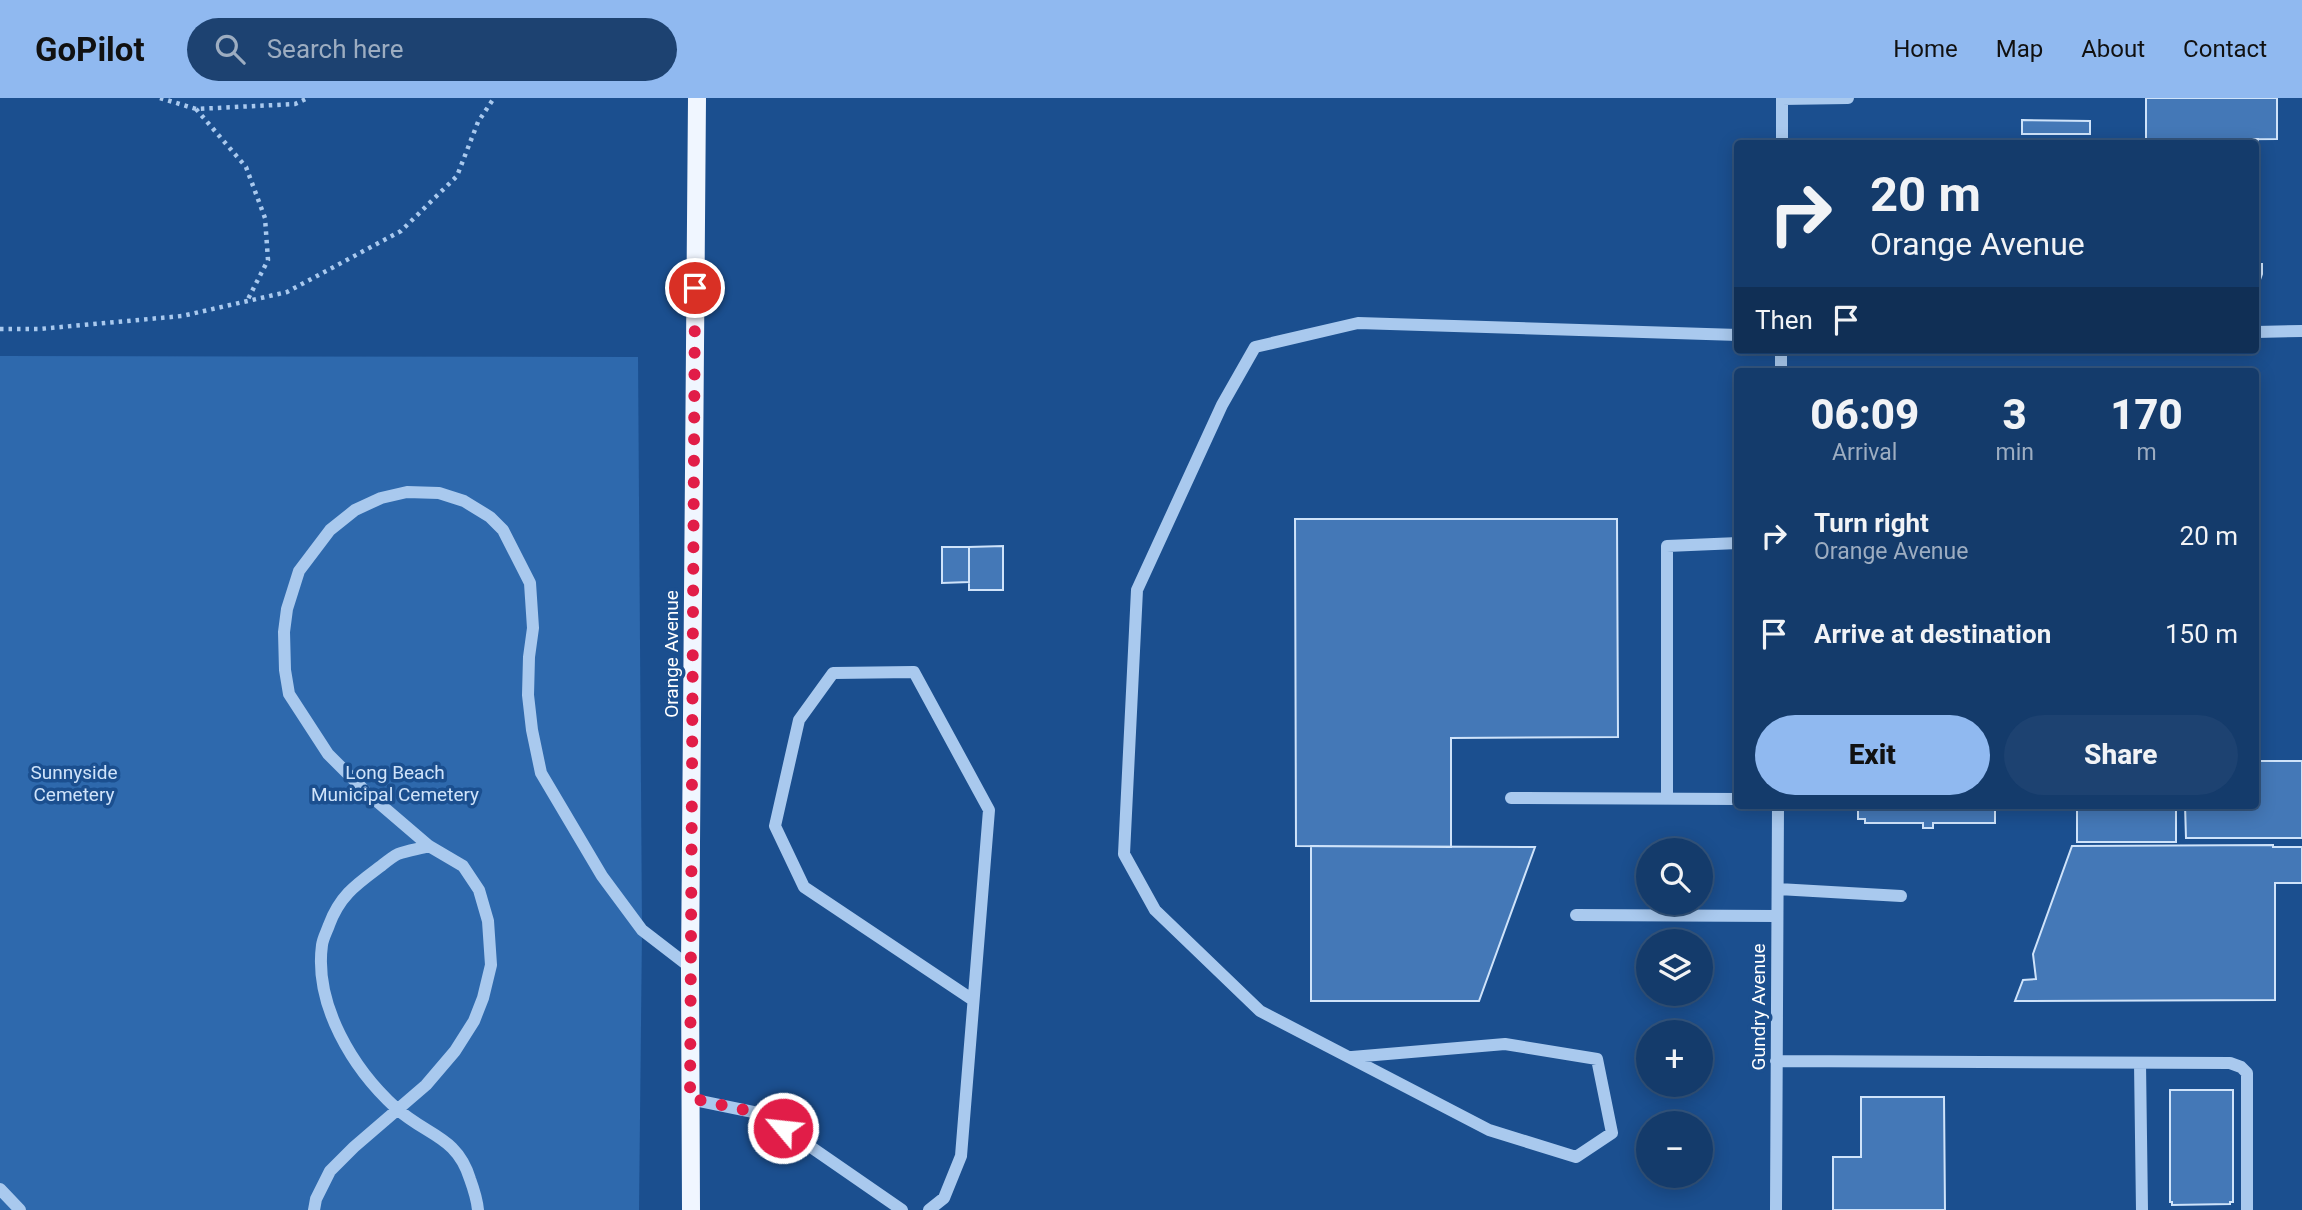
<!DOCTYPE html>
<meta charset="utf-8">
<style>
:root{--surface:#143b6b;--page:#1d4271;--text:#f1f3f6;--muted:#9dadc1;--line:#33557e;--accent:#90b9f0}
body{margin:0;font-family:Roboto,sans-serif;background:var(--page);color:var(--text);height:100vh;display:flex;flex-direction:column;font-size:26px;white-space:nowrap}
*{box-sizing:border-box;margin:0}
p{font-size:23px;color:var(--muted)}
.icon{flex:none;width:38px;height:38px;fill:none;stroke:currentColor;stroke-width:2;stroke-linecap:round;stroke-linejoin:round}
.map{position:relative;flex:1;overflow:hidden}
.details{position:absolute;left:1734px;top:270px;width:525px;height:441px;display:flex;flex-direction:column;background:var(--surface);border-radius:7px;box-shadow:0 4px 18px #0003,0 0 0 2px var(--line)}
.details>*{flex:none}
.banner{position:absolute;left:1734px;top:42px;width:525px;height:214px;border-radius:7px;box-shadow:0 4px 18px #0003,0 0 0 2px var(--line);background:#143b6b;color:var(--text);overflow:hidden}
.fabs{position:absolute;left:1636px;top:740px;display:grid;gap:14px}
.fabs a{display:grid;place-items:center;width:77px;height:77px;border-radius:50%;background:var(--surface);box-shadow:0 4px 18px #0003,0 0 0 2px var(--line);font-size:35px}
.pin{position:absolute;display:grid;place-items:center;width:60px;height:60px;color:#fff;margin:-30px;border:4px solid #fff;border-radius:50%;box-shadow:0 2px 7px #0007}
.me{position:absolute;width:77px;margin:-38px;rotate:298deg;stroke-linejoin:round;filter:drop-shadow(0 0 5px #0008)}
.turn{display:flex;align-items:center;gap:24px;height:147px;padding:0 21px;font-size:32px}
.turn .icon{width:91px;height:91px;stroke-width:2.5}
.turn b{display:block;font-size:49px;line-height:60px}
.then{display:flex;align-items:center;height:66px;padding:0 21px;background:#0003;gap:14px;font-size:26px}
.eta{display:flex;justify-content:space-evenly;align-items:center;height:119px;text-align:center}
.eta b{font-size:42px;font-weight:800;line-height:49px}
.cta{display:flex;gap:14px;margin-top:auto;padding:14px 21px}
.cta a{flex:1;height:80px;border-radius:42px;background:var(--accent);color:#111;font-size:28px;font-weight:800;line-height:80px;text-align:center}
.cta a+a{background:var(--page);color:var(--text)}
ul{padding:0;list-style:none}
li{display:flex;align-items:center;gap:21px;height:98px;padding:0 21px}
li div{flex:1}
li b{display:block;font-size:26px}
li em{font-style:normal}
header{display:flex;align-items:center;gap:42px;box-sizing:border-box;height:98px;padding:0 35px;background:var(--accent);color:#111}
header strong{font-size:33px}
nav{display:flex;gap:38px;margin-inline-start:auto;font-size:24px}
.search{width:490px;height:63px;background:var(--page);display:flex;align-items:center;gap:18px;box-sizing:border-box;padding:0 24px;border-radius:38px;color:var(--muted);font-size:26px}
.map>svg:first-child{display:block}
.green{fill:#2e69ad}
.building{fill:#4478b7;stroke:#cfe3fa;stroke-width:2}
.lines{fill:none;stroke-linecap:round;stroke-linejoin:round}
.path{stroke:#a9c9ee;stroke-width:4.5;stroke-dasharray:3.5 5;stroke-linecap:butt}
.minor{stroke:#a9c9ee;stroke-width:12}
.major{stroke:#f0f6ff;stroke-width:18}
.route{stroke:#e11d48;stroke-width:12;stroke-dasharray:0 21.6}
.labels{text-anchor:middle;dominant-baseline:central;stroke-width:7;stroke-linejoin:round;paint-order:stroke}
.street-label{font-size:19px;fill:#fff;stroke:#1b4f8f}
.park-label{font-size:19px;fill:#cfe3fa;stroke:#1b4f8f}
</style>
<header>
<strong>GoPilot</strong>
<div class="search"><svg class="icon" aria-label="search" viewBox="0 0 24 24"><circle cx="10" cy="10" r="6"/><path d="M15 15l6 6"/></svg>Search here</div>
<nav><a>Home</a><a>Map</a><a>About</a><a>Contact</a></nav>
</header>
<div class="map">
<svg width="2302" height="1112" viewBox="0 0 2302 1112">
<rect width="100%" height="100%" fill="#1b4f8f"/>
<path class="green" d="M0 258 638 259 642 832 639 1112H0Z"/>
<path class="building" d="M2146 0H2277V41L2146 42Z
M2022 22 2090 23V36H2022Z
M2195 41H2258V109H2256V46H2195Z
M2002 43V46H1821V44Z
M2129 43V46H2008V44Z
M2256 166H2262V176L2256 193Z
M1295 421H1617L1618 639 1451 640V749L1296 748Z
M1003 448V492H969V449Z
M942 449H969V484L942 485Z
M2256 663H2302V740H2186L2185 707H2256Z
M1858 707H1995V725H1933V730H1923V725H1865V721H1858Z
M2077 707H2176V744H2077Z
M2273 747V749H2302V785H2275V902L2015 903 2023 882 2036 881 2033 856 2072 748Z
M1311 748 1535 749 1479 903H1311Z
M2170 992H2233V1104H2230V1106L2172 1107V1104H2170Z
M1861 999H1944L1945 1112H1833V1059H1861Z"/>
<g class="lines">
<path class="path" d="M160 0 196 11 295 6 308 0
M196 11 246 69 265 120 268 162 247 203
M0 231H39L182 218 287 194 401 133 457 78 478 24 494 0"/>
<path class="minor" d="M1782 1 1848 0
M1782 46V0
M2256 234 2302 233
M1781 273V252
M1511 700 1738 701
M1667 701V448L1738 445
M429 748C419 751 408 752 398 756 392 759 386 764 381 768 357 786 340 797 329 827 327 833 323 840 322 847 314 907 353 971 396 1010 427 1038 457 1038 470 1081 474 1092 477 1101 478 1112
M1778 791 1901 798
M1576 817 1777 818
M1352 959 1505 946 1597 961 1612 1035 1576 1059 1489 1032 1260 913 1155 812 1124 756 1137 492 1222 307 1255 249 1358 225 1738 237
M1776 963 2230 965 2241 969 2247 975V1112
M2140 965 2142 1112
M690 1001 763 1016 902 1112
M0 1091 20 1112
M314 1112 316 1101 330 1073 354 1049 426 987 455 953 474 923 483 900 491 867 488 823 479 792 463 768 429 748 366 694 328 656 289 596 285 572 284 534 287 511 299 473 330 432 355 412 381 400 407 394 439 395 464 403 490 419 503 432 530 485 533 530 529 559 528 597 532 632 541 675 602 778 642 832 690 869
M929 1112 944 1100 961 1058 989 712 914 574 833 575 799 622 775 728 804 789 973 902
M1776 1112 1778 707"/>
<path class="major" d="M691 1112 690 869 697 0"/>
</g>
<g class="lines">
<path class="route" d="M695 190 690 1000 763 1016 783 1030"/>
</g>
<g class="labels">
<g class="street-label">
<text transform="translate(671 556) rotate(-90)">Orange Avenue</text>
<text transform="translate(1758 909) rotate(-90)">Gundry Avenue</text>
</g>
<g class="park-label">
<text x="74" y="674">Sunnyside<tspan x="74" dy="22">Cemetery</tspan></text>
<text x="395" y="674">Long Beach<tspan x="395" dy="22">Municipal Cemetery</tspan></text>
</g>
</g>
</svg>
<div class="fabs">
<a><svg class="icon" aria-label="search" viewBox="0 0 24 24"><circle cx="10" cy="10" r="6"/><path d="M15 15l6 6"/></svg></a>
<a><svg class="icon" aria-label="layers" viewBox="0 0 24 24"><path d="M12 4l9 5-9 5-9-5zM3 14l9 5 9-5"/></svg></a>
<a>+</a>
<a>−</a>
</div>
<div class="pin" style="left:695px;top:190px;background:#d93025"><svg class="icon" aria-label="arrive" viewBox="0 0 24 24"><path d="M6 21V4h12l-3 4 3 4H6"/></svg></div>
<svg class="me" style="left:783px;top:1030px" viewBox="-20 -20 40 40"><circle r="17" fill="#e11d48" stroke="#fff" stroke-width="3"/><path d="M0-11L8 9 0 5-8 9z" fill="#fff"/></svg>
<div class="banner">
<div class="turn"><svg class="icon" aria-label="right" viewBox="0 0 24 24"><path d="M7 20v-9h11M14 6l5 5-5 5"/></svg><div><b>20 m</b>Orange Avenue</div></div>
<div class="then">Then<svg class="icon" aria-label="arrive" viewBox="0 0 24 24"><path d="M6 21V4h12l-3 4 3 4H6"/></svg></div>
</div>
<section class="details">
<div class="eta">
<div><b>06:09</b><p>Arrival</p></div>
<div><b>3</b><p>min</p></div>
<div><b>170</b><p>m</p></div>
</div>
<ul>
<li><svg class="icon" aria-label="right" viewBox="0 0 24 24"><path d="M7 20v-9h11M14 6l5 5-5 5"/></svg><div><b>Turn right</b><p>Orange Avenue</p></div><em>20 m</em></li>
<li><svg class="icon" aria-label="arrive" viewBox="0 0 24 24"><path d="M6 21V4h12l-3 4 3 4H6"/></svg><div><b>Arrive at destination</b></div><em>150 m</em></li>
</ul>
<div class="cta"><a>Exit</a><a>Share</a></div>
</section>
</div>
